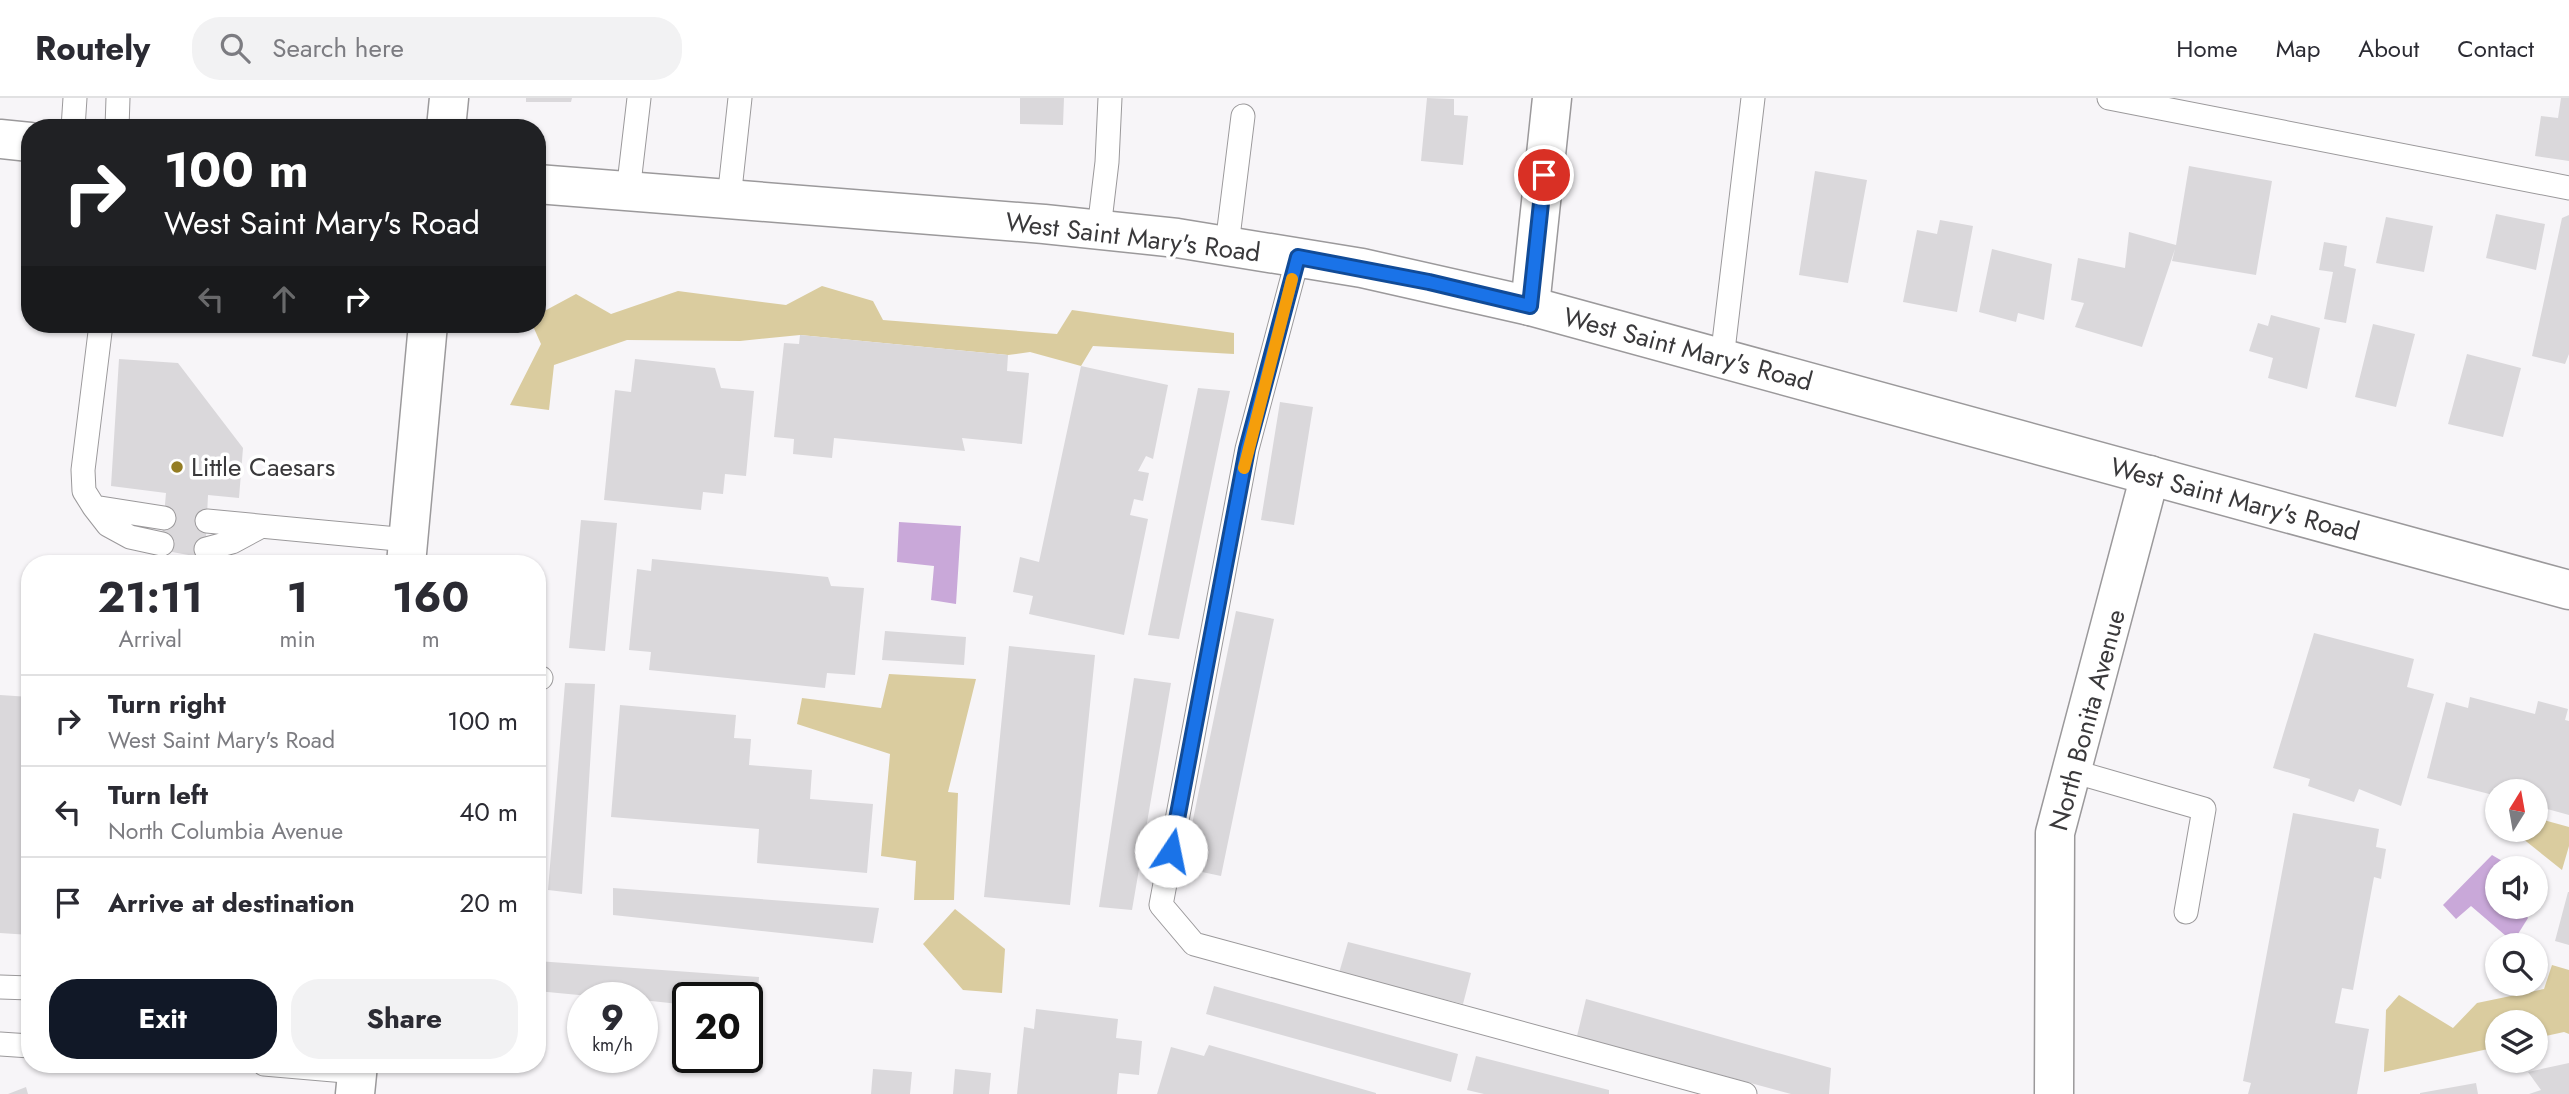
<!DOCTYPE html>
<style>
:root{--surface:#fff;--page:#f2f2f3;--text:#2b2b33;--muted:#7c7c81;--line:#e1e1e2;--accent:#111827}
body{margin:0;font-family:Jost,sans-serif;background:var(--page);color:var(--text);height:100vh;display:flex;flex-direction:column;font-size:26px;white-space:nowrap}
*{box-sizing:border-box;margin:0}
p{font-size:23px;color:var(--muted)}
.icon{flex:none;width:38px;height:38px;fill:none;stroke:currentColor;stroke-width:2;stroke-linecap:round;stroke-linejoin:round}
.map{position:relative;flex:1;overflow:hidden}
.details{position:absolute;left:21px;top:457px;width:525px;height:518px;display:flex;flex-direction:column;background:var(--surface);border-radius:28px;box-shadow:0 2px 5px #0004}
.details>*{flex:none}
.banner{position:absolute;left:21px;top:21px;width:525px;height:214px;border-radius:28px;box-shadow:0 2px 5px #0004;background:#202124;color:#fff;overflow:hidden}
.needle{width:46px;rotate:11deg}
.fabs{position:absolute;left:2485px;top:681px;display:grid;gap:14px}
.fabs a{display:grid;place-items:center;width:63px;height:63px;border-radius:50%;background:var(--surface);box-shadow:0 2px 5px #0004;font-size:35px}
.speed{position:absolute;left:567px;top:884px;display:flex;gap:14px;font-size:35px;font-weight:700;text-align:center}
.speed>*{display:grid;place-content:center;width:91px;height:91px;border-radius:50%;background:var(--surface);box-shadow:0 2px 5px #0004;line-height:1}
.speed small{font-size:18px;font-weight:400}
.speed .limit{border:4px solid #111;border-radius:10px;background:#fff;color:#111}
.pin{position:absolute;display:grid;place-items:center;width:60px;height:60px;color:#fff;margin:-30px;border:4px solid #fff;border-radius:50%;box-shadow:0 2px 7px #0007}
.me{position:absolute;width:77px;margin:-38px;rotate:11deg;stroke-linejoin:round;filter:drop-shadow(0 0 5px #0008)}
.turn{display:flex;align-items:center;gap:24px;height:147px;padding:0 28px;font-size:32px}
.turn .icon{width:91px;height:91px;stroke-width:2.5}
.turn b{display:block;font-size:49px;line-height:60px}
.lanes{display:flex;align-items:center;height:66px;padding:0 28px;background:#0003;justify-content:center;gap:35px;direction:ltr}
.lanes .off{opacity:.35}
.eta{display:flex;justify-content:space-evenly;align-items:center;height:119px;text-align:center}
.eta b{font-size:42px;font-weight:700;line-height:49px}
.primary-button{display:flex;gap:14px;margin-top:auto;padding:14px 28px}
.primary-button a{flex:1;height:80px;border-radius:28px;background:var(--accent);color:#fff;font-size:28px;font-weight:700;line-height:80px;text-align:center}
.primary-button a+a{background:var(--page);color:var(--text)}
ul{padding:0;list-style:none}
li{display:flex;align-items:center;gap:21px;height:91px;padding:0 28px;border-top:2px solid var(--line)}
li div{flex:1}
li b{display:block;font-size:26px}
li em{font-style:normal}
header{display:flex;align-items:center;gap:42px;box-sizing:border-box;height:98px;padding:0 35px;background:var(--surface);border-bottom:2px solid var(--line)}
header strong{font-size:33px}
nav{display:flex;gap:38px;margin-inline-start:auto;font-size:24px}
.search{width:490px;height:63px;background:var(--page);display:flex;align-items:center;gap:18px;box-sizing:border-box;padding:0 24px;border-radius:28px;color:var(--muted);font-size:26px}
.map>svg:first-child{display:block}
.green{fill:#dacc9f}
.water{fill:#c9a8d9}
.building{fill:#dad8db}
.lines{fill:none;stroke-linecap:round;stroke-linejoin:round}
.service-casing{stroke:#9b999b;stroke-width:25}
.minor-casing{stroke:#9b999b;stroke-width:41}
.tertiary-casing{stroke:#9b999b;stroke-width:41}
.secondary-casing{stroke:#9b999b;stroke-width:41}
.service{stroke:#fff;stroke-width:23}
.minor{stroke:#fff;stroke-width:38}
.tertiary{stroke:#fff;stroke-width:38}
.secondary{stroke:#fff;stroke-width:38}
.route-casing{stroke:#114b97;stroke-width:18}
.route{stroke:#1a73e8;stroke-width:12}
.slow{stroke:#f59e0b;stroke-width:12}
.poi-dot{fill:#947d24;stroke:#fff;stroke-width:2.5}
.labels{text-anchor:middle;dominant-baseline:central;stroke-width:7;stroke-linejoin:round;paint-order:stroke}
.street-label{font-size:26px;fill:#3a393b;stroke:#fff}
.poi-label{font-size:26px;fill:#3a393b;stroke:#fff;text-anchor:start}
</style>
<header>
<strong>Routely</strong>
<div class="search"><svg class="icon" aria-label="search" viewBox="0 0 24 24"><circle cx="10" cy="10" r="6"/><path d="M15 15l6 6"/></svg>Search here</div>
<nav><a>Home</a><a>Map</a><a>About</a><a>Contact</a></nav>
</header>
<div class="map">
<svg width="2569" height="996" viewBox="0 0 2569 996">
<rect width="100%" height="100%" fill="#f7f5f8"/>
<path class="green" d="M822 188 873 203 883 222 1057 236 1072 212 1234 235V256L1093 248 1081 268 1030 254 1008 257 800 237 740 243 627 242 554 267 549 312 510 307 541 246 532 226H537V217L576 196 611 216 678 193 786 207Z
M889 576 976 581 948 694 958 695 954 802H914L916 763 881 758 890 656 797 626 802 600 881 610Z
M2536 720 2569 729V748L2562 772 2512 732H2536Z
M955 811 1005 851 1002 895 963 892 923 846Z
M2552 867 2569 872V936L2564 934 2536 940V924H2497V949L2384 974 2386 912 2399 897 2453 930 2477 905 2544 891Z"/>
<path class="water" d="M899 424 961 428 956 506 931 502 934 468 897 464Z
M2492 757 2514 770H2497V808L2520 809 2528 820 2513 844 2471 808 2456 821 2443 807Z"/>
<path class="building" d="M526 0H572L571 4H526Z
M1020 0H1064L1063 27 1020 26Z
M1427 0 1454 1V17L1468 18 1463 67 1421 63Z
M2561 0H2569V63L2535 58 2541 18 2558 20Z
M2189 68 2272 83 2256 177 2172 163 2175 151 2142 249 2075 229 2084 205 2071 202 2078 160 2125 170 2129 134 2176 147Z
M1815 73 1867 82 1848 185 1799 177Z
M2496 116 2545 126 2536 172 2486 160Z
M2569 117V256L2565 266 2532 258 2562 120Z
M2386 119 2433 128 2424 174 2376 165Z
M1940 122 1973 128 1957 214 1903 204 1917 132 1937 136Z
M2324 144 2347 148 2344 168 2356 171 2346 225 2324 221 2333 174 2319 172Z
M1992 151 2052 166 2044 222 2018 215 2016 224 1979 214Z
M2271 217 2320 230 2307 291 2268 280 2273 260 2249 253 2258 225 2268 228Z
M2373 226 2415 236 2396 309 2355 299Z
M800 237 1008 257 1007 273 1029 275 1022 346 962 340 965 353 834 340 832 360 793 356 794 341 774 339 784 245 799 246Z
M2467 256 2521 270 2503 339 2448 326Z
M119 261 178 265 243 350 239 400 208 397 205 460 161 452 166 395 111 388Z
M635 261 715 270 721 290 754 293 746 378 725 376 723 396 703 394 701 412 604 402 615 292 631 294Z
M1081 268 1168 287 1153 361 1146 358 1138 373 1149 375 1143 403 1134 401 1130 417 1148 421 1124 537 1029 516 1033 498 1013 494 1020 459 1039 464Z
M1198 290 1230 293 1179 541 1148 537Z
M1280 304 1313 309 1294 427 1261 422Z
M581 422 617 425 605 553 569 550Z
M652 461 828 479 831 488 864 490 855 577 827 575 825 590 649 572 651 554 629 552 637 471 651 473Z
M1236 513 1274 521 1221 778 1183 770Z
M885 533 966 539 964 567 882 562Z
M2314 535 2414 561 2407 589 2434 596 2401 708 2359 691 2354 704 2308 688 2310 681 2273 670Z
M1009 548 1095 557 1070 807 984 799Z
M1134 580 1171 585 1132 812 1099 809Z
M565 585 595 586 582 796 548 792Z
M0 597 30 599V837L0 835Z
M2470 599 2535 616 2538 603 2568 611 2565 622 2569 623V717L2536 708V693H2497V698L2427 680 2446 604 2468 610Z
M620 607 736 617 734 640 751 641 749 667 812 672 810 701 873 706 867 775 757 765 759 731 611 719Z
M2293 715 2379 731 2376 749 2386 751 2381 781 2374 779 2353 892 2342 890 2335 925 2369 931 2357 996H2248L2251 985 2243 983Z
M613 790 879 810 873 845 613 817Z
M2568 794H2569V847L2555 843Z
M1348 844 1471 875 1463 906 1339 875Z
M537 863 759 879 757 913 747 912V900H688V907L642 902V900H610L537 893Z
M1214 888 1458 956 1451 984 1206 916Z
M1586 901 1831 970 1829 996H1791L1577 938Z
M1036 911 1118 921 1116 940 1142 943 1139 977 1119 975 1117 996H1017L1024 929 1034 931Z
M1209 947 1376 995V996H1157L1171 949 1204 958Z
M1476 958 1609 992V996H1484L1467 992Z
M2569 965V996H2529L2541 992 2528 974Z
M873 971 912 974 910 996H871Z
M955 971 991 975 989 996H953Z
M2476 985 2478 996H2420V995Z
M26 989 28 996H8Z"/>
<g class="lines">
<g class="service-casing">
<path id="service" d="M2109 0 2569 90
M73 30 75 0
M117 30 118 0
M628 94 639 0
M729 101 740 0
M1099 131 1107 64 1110 0
M1227 147 1243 18
M1298 159 1247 351 1161 807 1194 846 1745 996
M101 226 83 372 84 393 94 409 164 420
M1722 261 1753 0
M94 409 108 427 130 439 162 446
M207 423 408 442
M206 451 232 444 258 430
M537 580H541
M2072 673 2204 711 2186 814
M0 889 30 890
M0 946 30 948
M264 966 357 974"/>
</g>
<g class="minor-casing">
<path id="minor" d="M1530 208 1552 0"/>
</g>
<g class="tertiary-casing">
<path id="tertiary" d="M2054 996 2055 735 2150 377"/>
</g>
<g class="secondary-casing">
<path id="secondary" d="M446 30 449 0
M0 41 30 44
M537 86 1044 126 1177 140 1362 170 1530 208 2569 492
M406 466 428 226
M355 996 358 966"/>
</g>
<use href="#service" class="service"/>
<use href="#minor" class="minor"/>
<use href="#tertiary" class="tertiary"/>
<use href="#secondary" class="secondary"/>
</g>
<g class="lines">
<g class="route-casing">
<path id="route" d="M1171 753 1247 351 1298 159 1429 184 1530 208 1544 77"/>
</g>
<use href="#route" class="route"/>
<path class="slow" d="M1244 370 1292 181"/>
</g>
<circle class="poi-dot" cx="177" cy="369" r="7"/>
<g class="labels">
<g class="street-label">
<text transform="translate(1133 139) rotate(7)">West Saint Mary's Road</text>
<text transform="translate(1688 251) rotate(15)">West Saint Mary's Road</text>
<text transform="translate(2235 401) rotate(15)">West Saint Mary's Road</text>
<text transform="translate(2087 622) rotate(-75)">North Bonita Avenue</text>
</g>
<g class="poi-label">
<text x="191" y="369">Little Caesars</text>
</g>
</g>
</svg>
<div class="fabs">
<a><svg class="needle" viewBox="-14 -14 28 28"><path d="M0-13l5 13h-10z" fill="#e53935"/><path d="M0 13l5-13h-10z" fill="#7c7c81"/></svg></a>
<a><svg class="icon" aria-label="sound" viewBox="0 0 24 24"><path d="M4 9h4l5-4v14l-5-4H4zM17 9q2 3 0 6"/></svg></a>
<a><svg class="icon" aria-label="search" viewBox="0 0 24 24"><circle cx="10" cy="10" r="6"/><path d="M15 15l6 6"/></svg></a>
<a><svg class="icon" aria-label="layers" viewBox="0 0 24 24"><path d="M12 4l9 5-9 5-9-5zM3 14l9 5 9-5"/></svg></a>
</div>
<div class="speed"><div>9<small>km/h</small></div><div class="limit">20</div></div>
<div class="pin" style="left:1544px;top:77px;background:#d93025"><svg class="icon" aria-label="arrive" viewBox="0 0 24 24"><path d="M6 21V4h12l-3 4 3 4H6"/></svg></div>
<svg class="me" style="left:1171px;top:753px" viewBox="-20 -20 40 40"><circle r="19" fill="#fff"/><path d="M0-13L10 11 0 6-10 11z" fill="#1a73e8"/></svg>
<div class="banner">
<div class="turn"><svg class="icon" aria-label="right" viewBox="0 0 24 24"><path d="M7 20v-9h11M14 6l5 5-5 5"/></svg><div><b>100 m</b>West Saint Mary's Road</div></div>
<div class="lanes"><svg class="icon off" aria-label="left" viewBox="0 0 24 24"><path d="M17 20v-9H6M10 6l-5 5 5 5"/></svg><svg class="icon off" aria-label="ahead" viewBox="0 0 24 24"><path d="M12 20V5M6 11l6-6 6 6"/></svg><svg class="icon" aria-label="right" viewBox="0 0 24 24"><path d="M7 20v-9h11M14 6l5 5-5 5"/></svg></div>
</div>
<section class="details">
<div class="eta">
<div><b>21:11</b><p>Arrival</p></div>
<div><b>1</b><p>min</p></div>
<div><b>160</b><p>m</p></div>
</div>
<ul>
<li><svg class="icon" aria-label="right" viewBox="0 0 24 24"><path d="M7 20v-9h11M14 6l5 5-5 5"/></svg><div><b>Turn right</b><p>West Saint Mary's Road</p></div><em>100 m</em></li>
<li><svg class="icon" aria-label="left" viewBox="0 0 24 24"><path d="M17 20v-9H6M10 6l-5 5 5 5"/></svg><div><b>Turn left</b><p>North Columbia Avenue</p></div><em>40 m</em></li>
<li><svg class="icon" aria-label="arrive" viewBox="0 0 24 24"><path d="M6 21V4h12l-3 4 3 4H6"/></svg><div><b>Arrive at destination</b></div><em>20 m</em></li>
</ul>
<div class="primary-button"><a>Exit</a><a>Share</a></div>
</section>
</div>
